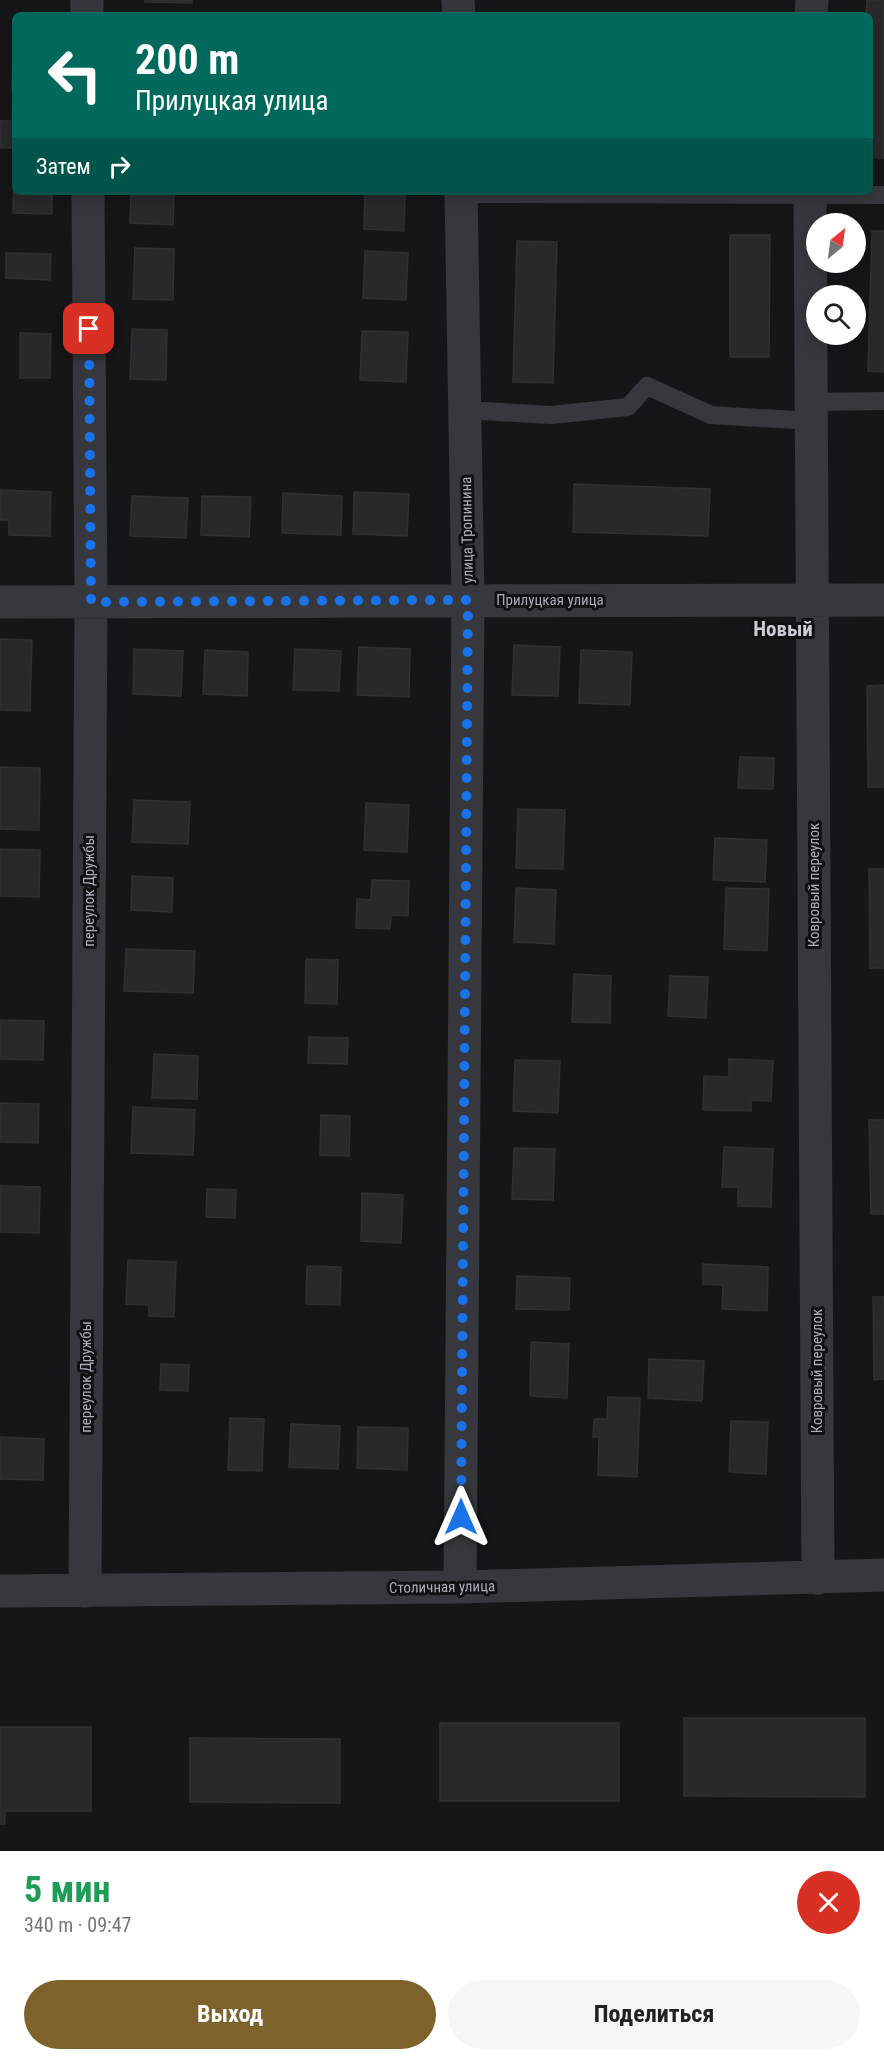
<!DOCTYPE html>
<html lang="ru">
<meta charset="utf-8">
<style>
:root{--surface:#fff;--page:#f6f6f6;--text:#202124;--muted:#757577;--accent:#7e622b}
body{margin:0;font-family:"Roboto Condensed",sans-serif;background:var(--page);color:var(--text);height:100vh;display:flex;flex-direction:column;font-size:22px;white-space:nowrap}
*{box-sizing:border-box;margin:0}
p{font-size:20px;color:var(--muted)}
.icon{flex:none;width:33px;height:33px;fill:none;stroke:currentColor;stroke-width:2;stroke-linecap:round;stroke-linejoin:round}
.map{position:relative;height:1851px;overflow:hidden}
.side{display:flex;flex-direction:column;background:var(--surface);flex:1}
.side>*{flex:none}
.top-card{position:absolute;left:12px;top:12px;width:861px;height:183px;border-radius:9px;box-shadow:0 3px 15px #0003;background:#00695c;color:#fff;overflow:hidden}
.needle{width:39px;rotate:29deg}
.controls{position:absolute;left:806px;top:213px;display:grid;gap:12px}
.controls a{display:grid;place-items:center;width:60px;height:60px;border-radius:50%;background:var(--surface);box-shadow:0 3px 15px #0003;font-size:30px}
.pin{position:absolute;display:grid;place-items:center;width:51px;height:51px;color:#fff;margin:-26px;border-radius:12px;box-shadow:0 3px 9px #0006}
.me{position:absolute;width:66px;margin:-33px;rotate:0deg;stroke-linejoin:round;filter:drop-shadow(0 0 4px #0008)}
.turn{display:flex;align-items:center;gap:21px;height:126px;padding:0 24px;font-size:27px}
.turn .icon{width:78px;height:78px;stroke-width:2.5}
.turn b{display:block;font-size:42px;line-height:51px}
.then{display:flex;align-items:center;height:57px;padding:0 24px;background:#0003;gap:12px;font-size:22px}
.round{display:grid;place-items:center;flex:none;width:63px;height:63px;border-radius:32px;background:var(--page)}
.headline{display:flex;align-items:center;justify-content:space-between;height:102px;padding:0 24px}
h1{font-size:36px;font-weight:700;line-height:45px;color:#1e9e55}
.action{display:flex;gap:12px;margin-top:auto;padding:12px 24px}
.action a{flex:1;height:69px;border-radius:36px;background:var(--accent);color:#fff;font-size:24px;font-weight:700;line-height:69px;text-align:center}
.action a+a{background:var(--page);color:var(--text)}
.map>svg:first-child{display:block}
.building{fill:#29292c;stroke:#303034;stroke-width:1.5}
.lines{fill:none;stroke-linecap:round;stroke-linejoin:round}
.service{stroke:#37383d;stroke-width:18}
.minor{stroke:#37383d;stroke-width:33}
.route{stroke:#1a73e8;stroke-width:10;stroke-dasharray:0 18}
.labels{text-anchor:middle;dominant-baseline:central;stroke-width:6;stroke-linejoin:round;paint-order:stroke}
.street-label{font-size:15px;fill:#a8adb8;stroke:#111113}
.district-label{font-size:21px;font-weight:bold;fill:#c9ccd4;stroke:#111113}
</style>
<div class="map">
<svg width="884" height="1851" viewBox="0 0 884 1851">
<rect width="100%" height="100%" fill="#161618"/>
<path class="building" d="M145 0H192V3L145 2Z
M867 0H884V158L870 157V15H866Z
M13 46H15V90H12Z
M13 98H15V148H0V121H12Z
M14 175 15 192H52V214L13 213Z
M131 192H174L173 225 130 223Z
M365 192H405L404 231 364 229Z
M872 231H884V372L868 371Z
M730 235H770L769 357H730Z
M517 241 557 242 553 383 513 382Z
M135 248 174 249 173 300 133 299Z
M365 251 408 253 406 300 363 298Z
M6 253 51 254 50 280 6 278Z
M132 329 167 330 166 380 130 379Z
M362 331 408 332 406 382 360 380Z
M20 333 51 334 50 378H20Z
M574 484 710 489 708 536 573 532Z
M0 490 51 492 50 536 9 535V520H0Z
M354 492 409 494 407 536 353 534Z
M283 493 342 496 341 535 282 533Z
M132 496 188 498 186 538 130 536Z
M202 496 251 497 249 537 201 535Z
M0 639 32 640 30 711 0 710Z
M514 645 560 647 558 696 512 695Z
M359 647 410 649 409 697 357 695Z
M134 649 183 651 181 696 133 694Z
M295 649 341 651 339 691 293 690Z
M205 650 248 652 247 696 203 694Z
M581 650 632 652 630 705 579 703Z
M884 685V787H868L867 686Z
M740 757 774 758 773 789 738 788Z
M0 767 40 768 39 830 0 829Z
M134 800 190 802 188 844 132 842Z
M366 803 409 805 407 852 364 850Z
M518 809 565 810 563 869 516 868Z
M715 838 767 840 765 882 713 880Z
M0 849 40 850 39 897 0 896Z
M869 869H884V968H870Z
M132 876 173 878 172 912 131 910Z
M372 880 409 881 408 916 391 915 390 929 356 928 357 899 371 900Z
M516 888 556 890 554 944 514 942Z
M726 888 769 889 767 951 724 949Z
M126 949 195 951 193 993 124 991Z
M306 959 338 960 337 1004 305 1003Z
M574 974 611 976 610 1023 572 1022Z
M670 976 708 977 706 1018 668 1016Z
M0 1020 44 1021 43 1060 0 1059Z
M309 1037 348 1038 347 1064 308 1063Z
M154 1054 198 1056 197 1099 152 1098Z
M729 1059 773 1061 771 1101 751 1100V1111L703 1110 704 1076 729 1077Z
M515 1060 560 1061 558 1113 513 1111Z
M1 1103 39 1104 38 1143 0 1142Z
M133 1107 195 1110 193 1155 131 1153Z
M321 1115 350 1116 349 1156 320 1155Z
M869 1120H884V1214H871Z
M724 1147 773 1149 771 1207 738 1206V1187H722Z
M514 1148 555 1149 553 1200 512 1199Z
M0 1186 40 1187 39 1233 0 1232Z
M207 1189 236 1190 235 1218 206 1217Z
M362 1193 403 1195 401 1243 361 1241Z
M128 1260 176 1262 174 1317 149 1316V1305L126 1304Z
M703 1264 768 1267 767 1311 722 1309 723 1285 703 1284Z
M307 1266 341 1267 340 1305 306 1304Z
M517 1276 570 1278 569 1310 516 1309Z
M873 1297H884V1379L874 1380Z
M531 1342 569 1344 567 1398 530 1396Z
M649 1359 704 1361 702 1401 648 1398Z
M161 1364 189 1365 188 1391 160 1390Z
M608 1397 640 1398 637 1477 598 1475 599 1437H593L594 1419H607Z
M230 1418 264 1419 262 1471 228 1470Z
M731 1421 768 1422 766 1474 729 1472Z
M291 1424 340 1426 338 1469 289 1467Z
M358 1427 408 1428 407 1470 357 1468Z
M0 1437 44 1439 43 1480 0 1479Z
M684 1718H865V1797L684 1796Z
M440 1723H619V1801H440Z
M0 1727H91V1811H5V1824H0Z
M190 1738 340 1739V1803L190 1802Z"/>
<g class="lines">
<path class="service" d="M461 194 884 195
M812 402 884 401
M465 410 551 415 628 407 647 386 711 415 812 421"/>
<path class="minor" d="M87 0V15
M458 0 459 15
M811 15 812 0
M810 192 818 1578
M0 602 884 600
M460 1587 468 600 461 192
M0 1591 460 1587 884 1575
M85 1591 91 602 88 192"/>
</g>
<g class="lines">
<path class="route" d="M89 329 91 602 468 600 461 1517"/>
</g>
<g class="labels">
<g class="street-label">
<text transform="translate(467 530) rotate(-91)">улица Тропинина</text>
<text x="550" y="600">Прилуцкая улица</text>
<text transform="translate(814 885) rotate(-90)">Ковровый переулок</text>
<text transform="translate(89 891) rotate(-90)">переулок Дружбы</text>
<text transform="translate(817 1371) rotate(-90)">Ковровый переулок</text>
<text transform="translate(86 1377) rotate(-90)">переулок Дружбы</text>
<text transform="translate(442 1587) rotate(-1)">Столичная улица</text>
</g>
<g class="district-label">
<text x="783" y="629">Новый</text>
</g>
</g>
</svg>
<div class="controls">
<a><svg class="needle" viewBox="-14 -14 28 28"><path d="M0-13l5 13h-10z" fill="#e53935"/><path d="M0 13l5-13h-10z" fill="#757577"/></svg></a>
<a><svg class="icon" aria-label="search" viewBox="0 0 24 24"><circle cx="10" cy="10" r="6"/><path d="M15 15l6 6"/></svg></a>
</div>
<div class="pin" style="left:89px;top:329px;background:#d93025"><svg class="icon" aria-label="arrive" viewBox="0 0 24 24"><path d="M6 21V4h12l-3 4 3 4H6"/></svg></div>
<svg class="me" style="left:461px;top:1517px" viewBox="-20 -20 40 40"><path d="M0-17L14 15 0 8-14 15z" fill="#1a73e8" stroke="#fff" stroke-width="4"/></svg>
<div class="top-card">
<div class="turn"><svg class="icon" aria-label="left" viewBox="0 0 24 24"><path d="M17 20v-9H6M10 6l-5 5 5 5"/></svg><div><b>200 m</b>Прилуцкая улица</div></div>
<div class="then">Затем<svg class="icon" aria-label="right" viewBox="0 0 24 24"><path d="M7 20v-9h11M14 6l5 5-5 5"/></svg></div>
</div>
</div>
<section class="side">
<div class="headline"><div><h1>5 мин</h1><p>340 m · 09:47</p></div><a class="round" style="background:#d93025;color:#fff"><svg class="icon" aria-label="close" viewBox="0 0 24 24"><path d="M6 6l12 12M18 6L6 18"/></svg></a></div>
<div class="action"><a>Выход</a><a>Поделиться</a></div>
</section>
